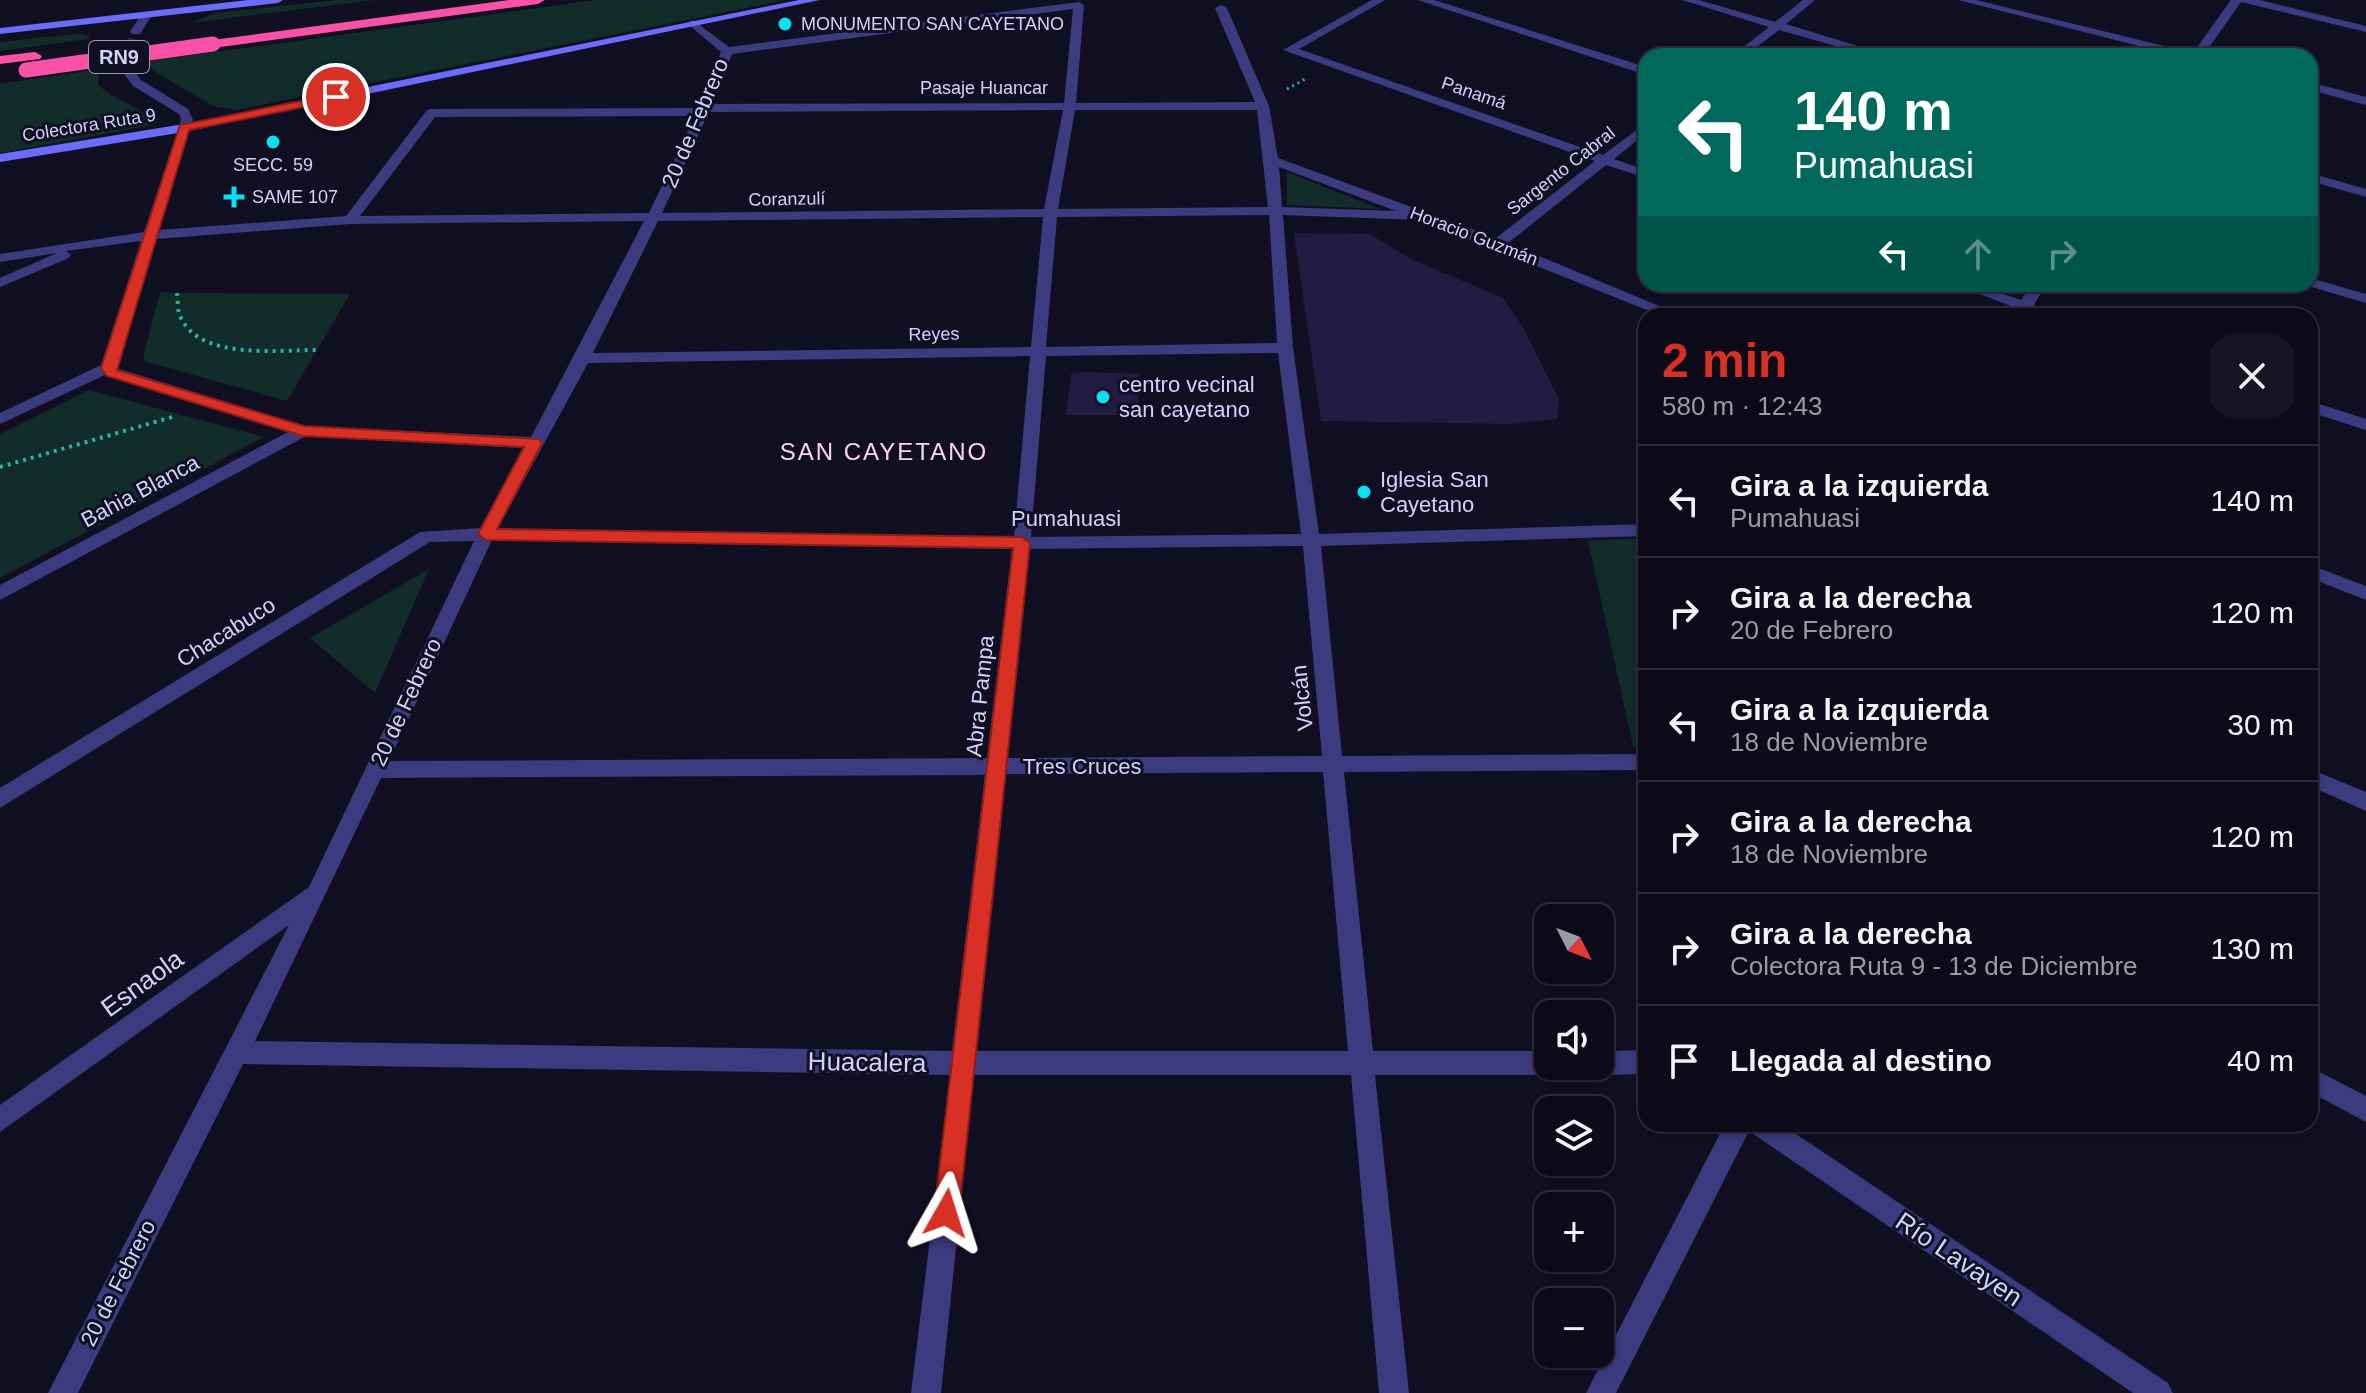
<!DOCTYPE html>
<html lang="es">
<meta charset="utf-8">
<style>
:root{--surface:#0d0b1a;--page:#161423;--text:#f1f3f6;--muted:#9a9ba2;--line:#2d2b39;--accent:#d93025}
body{margin:0;font-family:Arial,sans-serif;background:var(--page);color:var(--text);height:100vh;display:flex;flex-direction:column;font-size:30px;white-space:nowrap}
*{box-sizing:border-box;margin:0}
p{font-size:26px;color:var(--muted)}
.icon{flex:none;width:44px;height:44px;fill:none;stroke:currentColor;stroke-width:2;stroke-linecap:round;stroke-linejoin:round}
.map{position:relative;flex:1;overflow:hidden}
.sheet{position:absolute;left:1638px;top:308px;width:680px;height:824px;display:flex;flex-direction:column;background:var(--surface);border-radius:24px;box-shadow:0 4px 12px #0003,0 0 0 2px var(--line)}
.sheet>*{flex:none}
.guide{position:absolute;left:1638px;top:48px;width:680px;height:244px;border-radius:24px;box-shadow:0 4px 12px #0003,0 0 0 2px var(--line);background:#00695c;color:#fff;overflow:hidden}
.needle{width:52px;rotate:132deg}
.fabs{position:absolute;left:1534px;top:904px;display:grid;gap:16px}
.fabs a{display:grid;place-items:center;width:80px;height:80px;border-radius:16px;background:var(--surface);box-shadow:0 4px 12px #0003,0 0 0 2px var(--line);font-size:40px}
.pin{position:absolute;display:grid;place-items:center;width:68px;height:68px;color:#fff;margin:-34px;border:4px solid #fff;border-radius:50%;box-shadow:0 2px 8px #0007}
.me{position:absolute;width:88px;margin:-44px;rotate:6deg;stroke-linejoin:round;filter:drop-shadow(0 0 6px #0008)}
.turn{display:flex;align-items:center;gap:28px;height:168px;padding:0 24px;font-size:36px}
.turn .icon{width:104px;height:104px;stroke-width:2.5}
.turn b{display:block;font-size:56px;line-height:68px}
.lanes{display:flex;align-items:center;height:76px;padding:0 24px;background:#0003;justify-content:center;gap:40px;direction:ltr}
.lanes .off{opacity:.35}
.round{display:grid;place-items:center;flex:none;width:84px;height:84px;border-radius:24px;background:var(--page)}
.headline{display:flex;align-items:center;justify-content:space-between;height:136px;padding:0 24px}
h1{font-size:48px;font-weight:800;line-height:60px;color:var(--accent)}
ul{padding:0;list-style:none}
li{display:flex;align-items:center;gap:24px;height:112px;padding:0 24px;border-top:2px solid var(--line)}
li div{flex:1}
li b{display:block;font-size:30px}
li em{font-style:normal}
.map>svg:first-child{display:block}
.green{fill:#122c2a}
.building{fill:#221b42}
.lines{fill:none;stroke-linecap:round;stroke-linejoin:round}
.street-tunnel{stroke:#2e2c43;stroke-width:12;stroke-dasharray:12 6;stroke-linecap:butt}
.path-far1{stroke:#33b0a5;stroke-width:3;stroke-dasharray:2 4;stroke-linecap:butt}
.path{stroke:#33b0a5;stroke-width:4;stroke-dasharray:3 5;stroke-linecap:butt}
.street{fill:#3c3b7f;fill-rule:evenodd}
.secondary{fill:#6c6cfa;fill-rule:evenodd}
.highway{fill:#f951a5;fill-rule:evenodd}
.highway-bridge{stroke:#f951a5;stroke-width:15}
.route{fill:#d93025;stroke:#8d1f18;stroke-width:2}
.poi-dot{fill:#09e0f2;stroke:#110f22;stroke-width:3}
.labels{text-anchor:middle;dominant-baseline:central;stroke-width:6;stroke-linejoin:round;paint-order:stroke}
.far-poi-label{font-size:18px;fill:#d5d1fd;stroke:#110f22;text-anchor:start}
.far-street-label{font-size:18px;fill:#d5d1fd;stroke:#110f22}
.shield{fill:#110f22;stroke:#9a97bb;stroke-width:2}
.shield-label{font-size:20px;font-weight:bold;fill:#d5d1fd}
.street-label{font-size:22px;fill:#d5d1fd;stroke:#110f22}
.poi-label{font-size:22px;fill:#d5d1fd;stroke:#110f22;text-anchor:start}
.neighbourhood-label{font-size:24px;letter-spacing:2px;fill:#fdd3ef;stroke:#110f22}
.near-street-label{font-size:26px;fill:#d5d1fd;stroke:#110f22}
</style>
<div class="map">
<svg width="2366" height="1393" viewBox="0 0 2366 1393">
<rect width="100%" height="100%" fill="#110f22"/>
<path class="green" d="M337 0H375L190 23 216 13Z
M596 0H786L237 110 213 106 152 70 149 61Z
M75 34 90 36 88 39 0 51V42Z
M99 69 98 85 111 95 151 116 155 121 153 125 0 153V84Z
M1287 172 1380 209H1381L1287 205Z
M160 292 177 293 350 294 287 401 147 362 143 357Z
M89 390 264 437 0 578V434Z
M1646 538V747L1633 746 1588 541Z
M429 569 375 693 310 638Z"/>
<path class="building" d="M1294 233 1370 234 1411 259 1503 298 1522 326 1559 400 1557 419 1511 424 1321 421Z
M1085 372 1139 374 1138 415H1066L1071 374Z"/>
<g class="lines">
<path class="street-tunnel" d="M126 68 136 32"/>
<path class="path-far1" d="M1287 89 1307 78"/>
<path class="path" d="M177 293C178 301 177 311 181 318 201 360 278 350 316 350
M0 467 176 416"/>
<path class="street" d="M1372 0H1385L1299 49 1603 155 1646 123V133L1614 159 1646 170V178L1606 165 1508 243 1683 316H1662L1421 220 1283 215 1293 348 1319 534 1646 524V536L1321 546 1342 756 1646 754V770L1344 772 1373 1051H1548V1066H1559L1557 1071 1548 1075H1375L1409 1393H1379L1351 1075H974L941 1393H911L950 1075 243 1064 78 1393H48L289 925 0 1132V1105L309 887 474 541 430 542 0 808V788L420 532 480 528 525 448 306 436 0 600V585L288 432 105 375 0 424V413L101 365 141 241 66 251 71 255 69 258 0 287V278L57 253 0 262V254L144 232 181 120 179 114 133 86 120 68 122 65H130L141 80 188 109 193 120 159 230 346 216 427 110 431 109 699 108 721 52 689 25 687 23 693 20 729 47 1079 2 1084 5 1076 103 1255 102 1215 8 1221 5 1227 8 1269 106 1278 158 1496 238 1595 161 1283 50ZM1073 9 1064 103 713 104 732 54ZM1063 110 1044 209 662 213 709 112ZM1075 110H1257L1268 207 1058 209ZM695 116 649 213 360 216 435 117ZM1279 167 1396 211 1282 207ZM1269 215 1277 343 1046 347 1057 217ZM1043 217 1031 347 593 353 658 221ZM644 221 531 437 304 426 116 368 156 239 350 224ZM1278 353 1301 534 1031 537 1046 356ZM1030 356 1014 537 498 528 588 363ZM492 540 1012 549 987 758 389 761ZM1303 546 1322 756 1008 758 1030 549ZM1323 772 1348 1051H977L1006 774ZM985 775 952 1051 255 1041 381 778Z
M1418 0H1434L1646 67V75Z
M1682 0H1699L1775 22 1803 0H1815L1786 24 1890 56H1871L1779 30 1745 56H1732L1769 27Z
M1958 0H1976L2193 53 2231 0H2259L2366 26V32L2241 2 2203 56H2178Z
M142 13 152 15 140 34H132L130 32Z
M2310 82 2366 97V105L2310 90Z
M2310 173 2366 189V197L2310 181Z
M2310 278 2366 294V303L2305 285 2310 284Z
M1954 284H1975L2021 300 2032 284H2046L2034 305 2060 316 2029 313 2027 316H2011L2016 308Z
M2310 401 2366 419V430L2310 412Z
M2310 565 2366 586V600L2310 578Z
M2310 769 2366 792V811L2310 786Z
M1646 1050V1074L1600 1075 1591 1071 1589 1066H1600V1051Z
M2310 1067 2366 1096V1122L2310 1092Z
M1725 1124H1781L2168 1383 2173 1393H2133L1749 1131 1616 1393H1586Z"/>
<path class="secondary" d="M248 0H283L278 3 0 34V28Z
M799 0H820L184 132 0 162V154L184 124Z"/>
<path class="highway" d="M509 0H545L538 4 213 48 206 44 213 40Z
M35 52 42 56 40 59 0 64V56Z"/>
<path class="highway-bridge" d="M26 70 213 44"/>
</g>
<path class="route" d="M336 94 340 95V100L189 130 117 370 304 426 539 439 542 443 497 529 1022 537 1030 543 959 1213 955 1222 946 1225 938 1222 934 1213 1013 548 486 540 478 534 524 447 303 436 107 376 101 368 180 125Z"/>
<g class="poi-dot">
<circle cx="785" cy="24" r="8"/>
<circle cx="273" cy="142" r="8"/>
<path d="M230 185h8v8h8v8h-8v8h-8v-8h-8v-8h8z"/>
<circle cx="1103" cy="397" r="8"/>
<circle cx="1364" cy="492" r="8"/>
</g>
<g class="labels">
<g class="far-poi-label">
<text x="801" y="24">MONUMENTO SAN CAYETANO</text>
<text x="273" y="165" text-anchor="middle">SECC. 59</text>
<text x="252" y="197">SAME 107</text>
</g>
<g class="far-street-label">
<text x="984" y="88">Pasaje Huancar</text>
<text transform="translate(1474 93) rotate(19)">Panamá</text>
<text transform="translate(89 125) rotate(-9)">Colectora Ruta 9</text>
<text transform="translate(1561 171) rotate(-38)">Sargento Cabral</text>
<text transform="translate(787 199) rotate(-1)">Coranzulí</text>
<text transform="translate(1474 236) rotate(21)">Horacio Guzmán</text>
<text transform="translate(934 334) rotate(-1)">Reyes</text>
</g>
<rect class="shield" x="89" y="41" width="60" height="32" rx="6"/>
<g class="shield-label">
<text x="119" y="57">RN9</text>
</g>
<g class="street-label">
<text transform="translate(695 123) rotate(-67)">20 de Febrero</text>
<text transform="translate(140 491) rotate(-28)">Bahia Blanca</text>
<text x="1066" y="518">Pumahuasi</text>
<text transform="translate(226 632) rotate(-32)">Chacabuco</text>
<text transform="translate(980 696) rotate(-84)">Abra Pampa</text>
<text transform="translate(1302 698) rotate(-96)">Volcán</text>
<text transform="translate(406 702) rotate(-65)">20 de Febrero</text>
<text x="1082" y="766">Tres Cruces</text>
<text transform="translate(118 1283) rotate(-63)">20 de Febrero</text>
</g>
<g class="poi-label">
<text x="1119" y="384">centro vecinal<tspan x="1119" dy="25">san cayetano</tspan></text>
<text x="1380" y="479">Iglesia San<tspan x="1380" dy="25">Cayetano</tspan></text>
</g>
<g class="neighbourhood-label">
<text x="884" y="451">SAN CAYETANO</text>
</g>
<g class="near-street-label">
<text transform="translate(142 983) rotate(-36)">Esnaola</text>
<text transform="translate(867 1062) rotate(1)">Huacalera</text>
<text transform="translate(1959 1259) rotate(34)">Río Lavayen</text>
</g>
</g>
</svg>
<div class="fabs">
<a><svg class="needle" viewBox="-14 -14 28 28"><path d="M0-13l5 13h-10z" fill="#e53935"/><path d="M0 13l5-13h-10z" fill="#9a9ba2"/></svg></a>
<a><svg class="icon" aria-label="sound" viewBox="0 0 24 24"><path d="M4 9h4l5-4v14l-5-4H4zM17 9q2 3 0 6"/></svg></a>
<a><svg class="icon" aria-label="layers" viewBox="0 0 24 24"><path d="M12 4l9 5-9 5-9-5zM3 14l9 5 9-5"/></svg></a>
<a>+</a>
<a>−</a>
</div>
<div class="pin" style="left:336px;top:97px;background:#d93025"><svg class="icon" aria-label="arrive" viewBox="0 0 24 24"><path d="M6 21V4h12l-3 4 3 4H6"/></svg></div>
<svg class="me" style="left:946px;top:1213px" viewBox="-20 -20 40 40"><path d="M0-17L14 15 0 8-14 15z" fill="#d93025" stroke="#fff" stroke-width="4"/></svg>
<div class="guide">
<div class="turn"><svg class="icon" aria-label="left" viewBox="0 0 24 24"><path d="M17 20v-9H6M10 6l-5 5 5 5"/></svg><div><b>140 m</b>Pumahuasi</div></div>
<div class="lanes"><svg class="icon" aria-label="left" viewBox="0 0 24 24"><path d="M17 20v-9H6M10 6l-5 5 5 5"/></svg><svg class="icon off" aria-label="ahead" viewBox="0 0 24 24"><path d="M12 20V5M6 11l6-6 6 6"/></svg><svg class="icon off" aria-label="right" viewBox="0 0 24 24"><path d="M7 20v-9h11M14 6l5 5-5 5"/></svg></div>
</div>
<section class="sheet">
<div class="headline"><div><h1>2 min</h1><p>580 m · 12:43</p></div><a class="round"><svg class="icon" aria-label="close" viewBox="0 0 24 24"><path d="M6 6l12 12M18 6L6 18"/></svg></a></div>
<ul>
<li><svg class="icon" aria-label="left" viewBox="0 0 24 24"><path d="M17 20v-9H6M10 6l-5 5 5 5"/></svg><div><b>Gira a la izquierda</b><p>Pumahuasi</p></div><em>140 m</em></li>
<li><svg class="icon" aria-label="right" viewBox="0 0 24 24"><path d="M7 20v-9h11M14 6l5 5-5 5"/></svg><div><b>Gira a la derecha</b><p>20 de Febrero</p></div><em>120 m</em></li>
<li><svg class="icon" aria-label="left" viewBox="0 0 24 24"><path d="M17 20v-9H6M10 6l-5 5 5 5"/></svg><div><b>Gira a la izquierda</b><p>18 de Noviembre</p></div><em>30 m</em></li>
<li><svg class="icon" aria-label="right" viewBox="0 0 24 24"><path d="M7 20v-9h11M14 6l5 5-5 5"/></svg><div><b>Gira a la derecha</b><p>18 de Noviembre</p></div><em>120 m</em></li>
<li><svg class="icon" aria-label="right" viewBox="0 0 24 24"><path d="M7 20v-9h11M14 6l5 5-5 5"/></svg><div><b>Gira a la derecha</b><p>Colectora Ruta 9 - 13 de Diciembre</p></div><em>130 m</em></li>
<li><svg class="icon" aria-label="arrive" viewBox="0 0 24 24"><path d="M6 21V4h12l-3 4 3 4H6"/></svg><div><b>Llegada al destino</b></div><em>40 m</em></li>
</ul>
</section>
</div>
